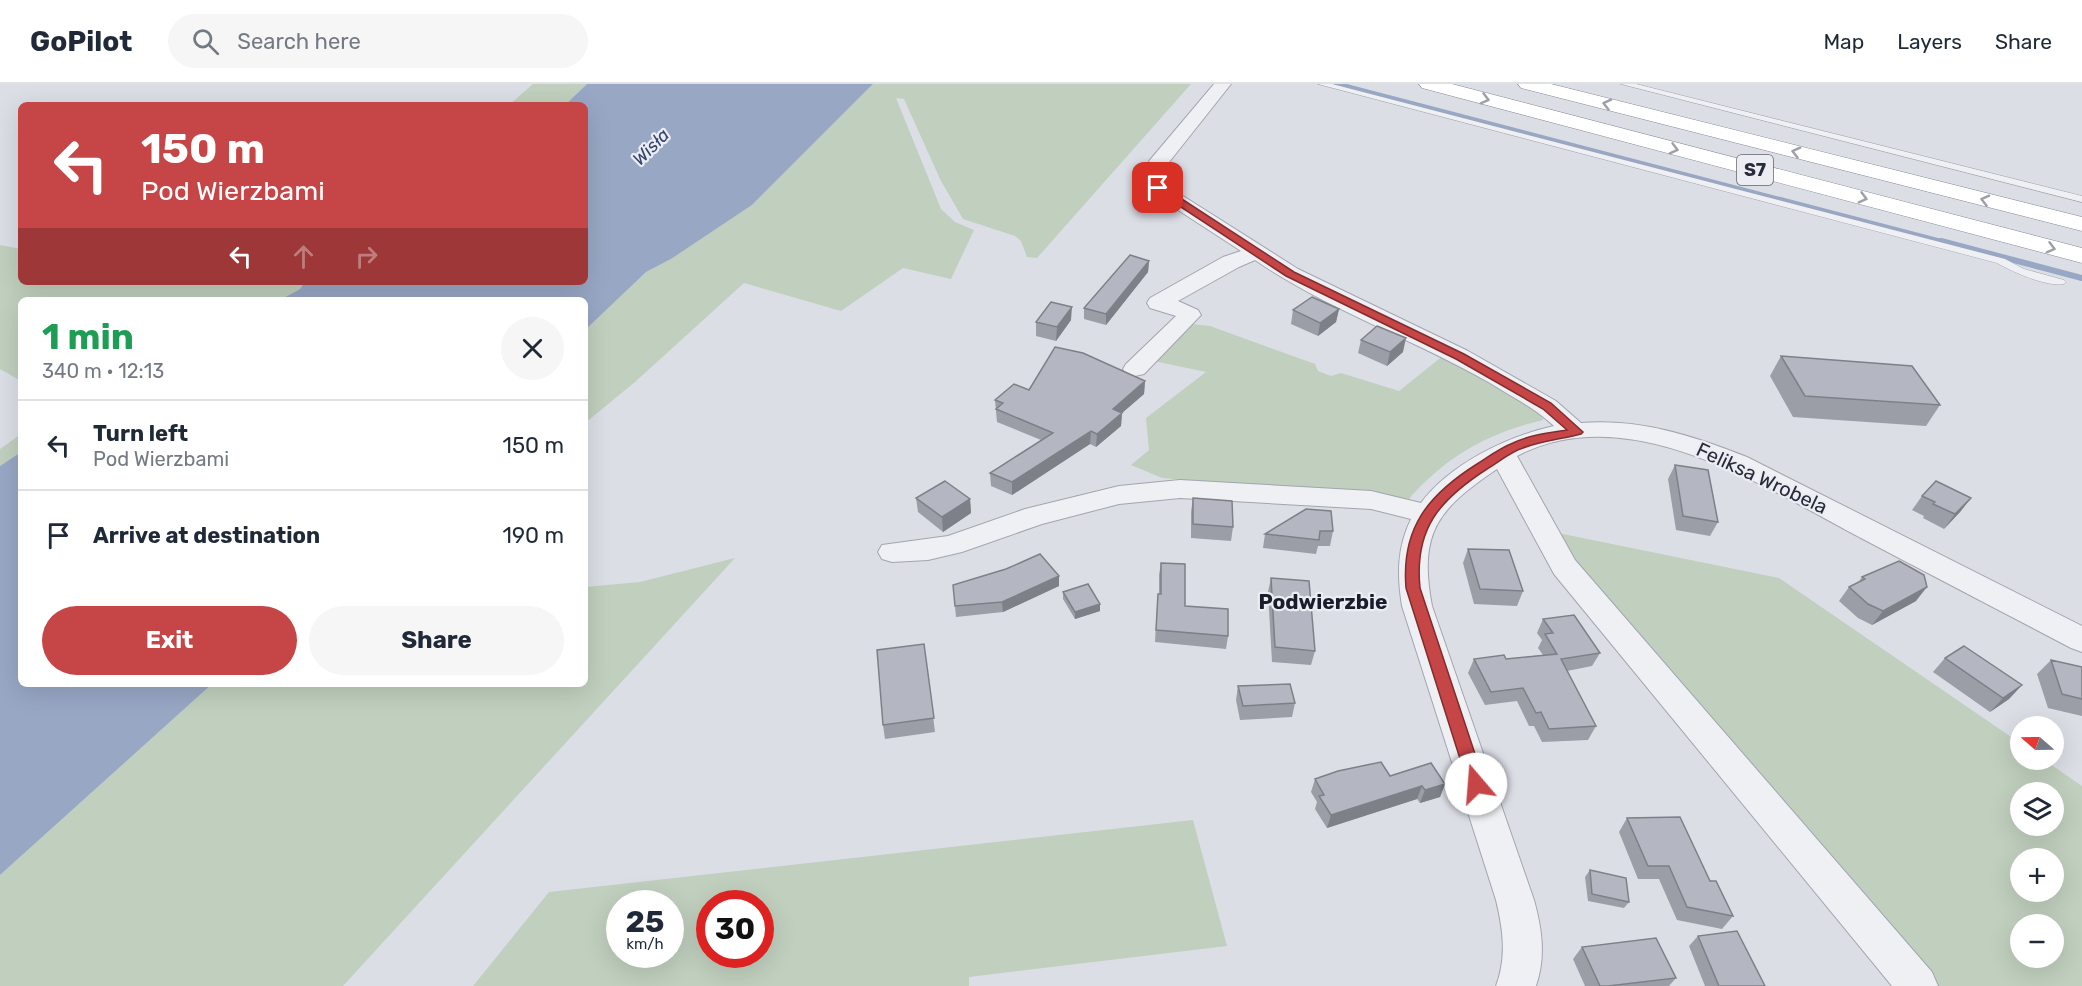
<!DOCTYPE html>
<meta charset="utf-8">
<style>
:root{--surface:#fff;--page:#f6f6f7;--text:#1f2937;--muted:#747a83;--line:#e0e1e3;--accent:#c64546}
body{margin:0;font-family:Rubik,sans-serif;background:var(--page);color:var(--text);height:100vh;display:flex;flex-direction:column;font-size:22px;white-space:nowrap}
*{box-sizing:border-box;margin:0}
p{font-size:20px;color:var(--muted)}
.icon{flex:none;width:33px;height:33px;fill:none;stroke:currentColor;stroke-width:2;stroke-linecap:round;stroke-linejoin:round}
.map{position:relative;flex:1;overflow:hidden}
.sheet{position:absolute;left:18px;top:213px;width:570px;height:390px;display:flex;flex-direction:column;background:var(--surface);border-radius:9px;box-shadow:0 6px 24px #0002}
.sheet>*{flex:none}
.top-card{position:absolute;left:18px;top:18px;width:570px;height:183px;border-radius:9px;box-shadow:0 6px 24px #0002;background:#c64546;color:#fff;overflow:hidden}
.needle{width:39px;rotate:290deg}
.tools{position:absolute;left:2010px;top:632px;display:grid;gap:12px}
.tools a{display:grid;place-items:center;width:54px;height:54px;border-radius:50%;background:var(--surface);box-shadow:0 6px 24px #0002;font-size:30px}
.speed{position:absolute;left:606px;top:806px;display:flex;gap:12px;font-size:30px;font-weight:700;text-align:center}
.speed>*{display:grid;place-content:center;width:78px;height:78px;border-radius:50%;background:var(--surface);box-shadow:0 6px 24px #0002;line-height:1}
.speed small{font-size:15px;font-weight:400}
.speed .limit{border:9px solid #d22;background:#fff;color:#111}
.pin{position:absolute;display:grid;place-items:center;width:51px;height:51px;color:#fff;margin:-26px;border-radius:12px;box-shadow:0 3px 9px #0006}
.me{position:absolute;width:66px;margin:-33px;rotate:342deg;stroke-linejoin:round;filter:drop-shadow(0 0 4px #0008)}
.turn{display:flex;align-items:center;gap:21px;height:126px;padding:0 24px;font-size:27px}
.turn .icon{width:78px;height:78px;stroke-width:2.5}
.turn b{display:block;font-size:42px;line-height:51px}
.lanes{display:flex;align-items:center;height:57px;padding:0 24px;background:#0003;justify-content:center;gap:30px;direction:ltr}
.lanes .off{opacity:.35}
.round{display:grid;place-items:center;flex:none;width:63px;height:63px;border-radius:32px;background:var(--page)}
.overview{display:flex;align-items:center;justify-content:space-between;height:102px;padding:0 24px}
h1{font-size:36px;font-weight:700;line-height:45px;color:#1e9e55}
.action{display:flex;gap:12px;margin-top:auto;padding:12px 24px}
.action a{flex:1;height:69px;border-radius:36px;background:var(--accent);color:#fff;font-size:24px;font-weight:700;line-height:69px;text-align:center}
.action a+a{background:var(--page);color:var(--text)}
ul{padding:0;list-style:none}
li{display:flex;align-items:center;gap:18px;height:90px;padding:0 24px;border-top:2px solid var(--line)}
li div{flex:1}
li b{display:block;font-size:22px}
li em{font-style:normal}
header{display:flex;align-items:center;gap:36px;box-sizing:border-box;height:84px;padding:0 30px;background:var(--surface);border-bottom:2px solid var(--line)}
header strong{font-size:28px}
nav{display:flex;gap:33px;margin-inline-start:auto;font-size:21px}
.search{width:420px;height:54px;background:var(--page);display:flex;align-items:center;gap:15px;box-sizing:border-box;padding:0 21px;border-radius:33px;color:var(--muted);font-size:22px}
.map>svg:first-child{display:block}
.green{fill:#c0cfbe;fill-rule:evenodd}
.water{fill:#98a7c4}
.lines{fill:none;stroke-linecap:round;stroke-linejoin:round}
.stream-far1{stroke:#98a7c4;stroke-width:5}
.stream{stroke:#98a7c4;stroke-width:6}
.lane-casing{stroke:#a2a5af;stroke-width:1}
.street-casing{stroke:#a2a5af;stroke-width:2}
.highway-casing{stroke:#848a9b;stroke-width:1}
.lane{fill:#eff0f4;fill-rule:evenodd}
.street{fill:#eff0f4;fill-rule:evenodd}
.highway{fill:#fff;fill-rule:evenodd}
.wall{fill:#9b9da7}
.shaded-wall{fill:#7e8088}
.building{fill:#b4b7c2;stroke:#7e8088;stroke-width:1.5}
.oneway{stroke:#9ea0a7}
.route{fill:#c64546;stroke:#812d2e;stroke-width:1.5}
.labels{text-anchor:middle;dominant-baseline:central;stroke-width:4.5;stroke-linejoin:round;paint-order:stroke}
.far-water-label{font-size:18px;font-style:italic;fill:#33446d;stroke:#ebedf3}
.shield{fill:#ebedf3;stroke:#626572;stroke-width:1.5}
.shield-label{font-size:18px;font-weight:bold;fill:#272b3b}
.street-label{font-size:20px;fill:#272b3b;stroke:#ebedf3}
.neighbourhood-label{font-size:21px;font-weight:bold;fill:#191d2c;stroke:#ebedf3}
</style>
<header>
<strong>GoPilot</strong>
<div class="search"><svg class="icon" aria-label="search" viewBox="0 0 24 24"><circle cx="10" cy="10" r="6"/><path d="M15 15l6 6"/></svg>Search here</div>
<nav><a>Map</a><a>Layers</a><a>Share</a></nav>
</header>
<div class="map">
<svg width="2082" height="902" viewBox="0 0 2082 902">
<rect width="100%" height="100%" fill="#dcdee6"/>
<path class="green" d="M533 0H587L565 21H509Z
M873 0H1191L1037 174 1027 173 1021 157 1015 152 963 135 941 97 904 15 896 14 941 125 955 138 974 146 951 195 903 184 841 227 744 199 635 298 585 339V246L591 238 646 188 671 175 752 121Z
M0 161 21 165V198H305L300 205 280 216H21V297L0 285Z
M1192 240 1210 242 1315 280 1318 287 1331 292 1341 289 1399 307 1444 271 1471 284 1544 332 1543 336C1488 349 1445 373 1408 416L1162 394 1131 381 1149 366 1146 334 1206 288 1154 277Z
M21 350V368L0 382V365Z
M1558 449 1779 494 2020 659V675H2043L2082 702V902H1931L1601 517ZM2020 708H2054V741H2020ZM2020 774H2054V807H2020ZM2020 840H2054V873H2020Z
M735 474 343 902H0V791L212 600H585V503L640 498Z
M1193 736 1227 862 969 893V902H473L549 808ZM620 819H670V870H620ZM710 819H760V870H710Z"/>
<path class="water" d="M587 0H873L752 121 671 175 646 188 585 246V216H280L300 205 305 198H585V21H565Z
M21 368V600H212L0 791V382Z"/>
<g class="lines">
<path class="stream-far1" d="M1337 0 1947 159"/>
<path class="stream" d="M1941 157 2082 194"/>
<g class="lane-casing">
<path id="lane" d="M1318 0H1332L2005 175 2024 185 2064 196 2066 198 2064 200C2046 203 2013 188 1997 179Z
M1621 0H1636L2082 112V118Z"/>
</g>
<g class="street-casing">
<path id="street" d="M1214 0H1231L1166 82 1161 91 1163 97 1172 105 1298 185 1468 267 1556 317 1581 339C1639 334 1694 352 1747 373L2082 542V568L2071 564C2001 527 1931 491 1861 454 1764 403 1628 313 1517 372L1575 476 1932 888 1938 902H1892L1554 490 1497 385C1438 425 1418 448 1432 522L1534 816C1542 845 1546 873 1536 902H1496C1507 873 1503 845 1496 816L1402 522C1397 491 1397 464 1411 435L1371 425 1180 414 1119 420 1042 440 962 468 928 476 892 478 882 475 878 468 882 461 948 452 1025 425 1119 402 1180 396 1371 407 1421 419C1450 380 1508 352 1554 342 1535 324 1512 313 1490 299 1414 255 1328 226 1255 176L1239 183 1178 217 1198 226 1201 231 1144 290 1135 292 1126 290 1123 285 1126 280 1176 232 1150 224 1147 219 1150 214 1223 173 1241 167 1158 113 1147 103 1141 91 1150 76Z"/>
</g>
<g class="highway-casing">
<path id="highway" d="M1419 0H1452L2082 164V179L1422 4Z
M1518 0H1551L2082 133V147L1521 4Z"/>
</g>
<use href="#lane" class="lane"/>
<use href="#street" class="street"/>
<use href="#highway" class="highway"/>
</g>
<path class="wall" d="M1149 177 1148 188 1106 241 1084 235V224Z
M1339 225 1336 238 1318 252 1291 240 1293 226Z
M1071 236 1056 257 1036 252V238Z
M1361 256 1403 268 1387 282 1358 269Z
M1781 272 1940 321 1926 342 1793 333 1770 292Z
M1145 297 1144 310 1122 329 1121 342 1096 363 1090 360 1012 411 991 402 990 389 1041 356 997 338 995 316Z
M1675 381 1718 438 1710 452 1676 446 1668 395Z
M1922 412 1971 414 1960 428 1944 445 1923 434 1924 432 1912 426Z
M916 414 970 415 971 429 943 448 918 428Z
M1193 414 1233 443 1231 457 1191 454V428Z
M1306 425 1333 447 1330 462H1318L1316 470 1263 464 1265 450Z
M1468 465 1523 507 1517 522 1474 520 1463 479Z
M1161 479 1185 522 1228 552 1226 565 1155 558 1157 522 1158 510H1159V491Z
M1862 493 1916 517 1872 541 1858 534 1839 517 1849 503 1858 499Z
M1271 494 1315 567 1311 581 1272 578 1268 508Z
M953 501 1059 502 1003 528 956 533Z
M1063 508 1100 520V527L1075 535 1063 515Z
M1543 535 1600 569 1592 582 1567 587 1596 642 1588 656 1542 658 1534 642H1529L1517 617 1485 621 1468 589 1474 575H1506L1543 571 1538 564 1542 556 1537 549Z
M924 560 935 648 885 655 883 641Z
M1945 574 2022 601 2009 615 1990 628 1933 588Z
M2051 576 2082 583V632L2048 624 2037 590Z
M1238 602 1295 619 1292 633 1240 636 1236 616Z
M1390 692 1445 700 1440 713 1420 719 1417 715 1327 744 1315 725 1317 718 1311 708 1315 695Z
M1627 734 1710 797 1733 832 1722 845 1677 836 1659 795H1638L1619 748Z
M1590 786 1629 818 1624 824 1588 817 1585 793Z
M1698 852 1765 902H1705L1689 862Z
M1582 863 1676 894 1669 902H1585L1573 875Z"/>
<path class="shaded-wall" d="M1149 177 1148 188 1106 241V230Z
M1072 223 1071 236 1056 257 1057 243Z
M1339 225 1336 238 1318 252 1320 239Z
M1406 254 1403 268 1387 282 1390 268Z
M1145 297 1144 310 1122 329 1121 342 1096 363 1097 350 1113 325Z
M1091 347 1090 360 1012 411V398Z
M1971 414 1960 428 1944 445 1955 430Z
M970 415 971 429 943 448 942 433Z
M1059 492V502L1003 528 1002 518Z
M1927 503 1916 517 1872 541 1883 527Z
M1100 520V527L1075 535V528Z
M2022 601 2009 615 1990 628 2003 614Z
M1445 700 1440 713 1420 719 1425 706Z
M1422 702 1417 715 1327 744 1331 731Z"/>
<path class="building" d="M1130 171 1149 177 1106 230 1084 224Z
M1312 213 1339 225 1320 239 1293 226Z
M1051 218 1072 223 1057 243 1036 238Z
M1377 242 1406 254 1390 268 1361 256Z
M1055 263 1083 269 1145 297 1113 325 1122 329 1097 350 1091 347 1012 398 990 389 1053 349 996 325 1003 319 995 316 1014 300 1029 306Z
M1781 272 1912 282 1940 321 1805 312Z
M1675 381 1708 386 1718 438 1683 432Z
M945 397 970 415 942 433 916 414Z
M1936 397 1971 414 1955 430 1933 420 1935 418 1922 412Z
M1193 414 1232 417 1233 443 1193 440Z
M1306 425 1331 427 1333 447H1320L1319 456 1265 450Z
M1468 465 1509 466 1523 507 1480 505Z
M1040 470 1059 492 1002 518 955 522 953 501 1006 485Z
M1899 477 1924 491 1927 503 1883 527 1868 520 1849 503 1865 495 1862 493Z
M1161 479 1185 480V522L1228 525V552L1156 546 1158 510H1161Z
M1271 494 1309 497 1315 567 1275 563Z
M1088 500 1100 520 1075 528 1063 508Z
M1574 531 1600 569 1561 575 1596 642 1549 645 1541 628 1536 629 1523 604 1491 608 1474 575 1504 571 1506 575 1557 570 1545 550 1553 549 1543 535Z
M924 560 934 634 883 641 877 566Z
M1964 562 2022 601 2003 614 1945 574Z
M2051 576 2082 583V615L2062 610Z
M1290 600 1295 619 1243 622 1238 602Z
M1381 678 1390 692 1431 679 1445 700 1425 706 1422 702 1331 731 1319 712 1324 711 1315 695 1338 687Z
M1680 733 1710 797H1716L1733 832 1687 823 1669 782H1648L1627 734Z
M1590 786 1626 794 1629 818 1592 810Z
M1737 847 1765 902H1719L1698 852Z
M1656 854 1676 894 1608 902H1600L1582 863Z"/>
<defs><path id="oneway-chevron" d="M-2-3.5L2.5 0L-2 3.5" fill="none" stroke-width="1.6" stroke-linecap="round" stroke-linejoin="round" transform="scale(1.5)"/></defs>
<g class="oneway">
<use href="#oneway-chevron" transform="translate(1485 15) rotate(15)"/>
<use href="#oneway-chevron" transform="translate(1607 20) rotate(-166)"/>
<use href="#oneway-chevron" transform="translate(1674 65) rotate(15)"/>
<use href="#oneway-chevron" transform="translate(1796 68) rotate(-166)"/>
<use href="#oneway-chevron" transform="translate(1863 114) rotate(15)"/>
<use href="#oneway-chevron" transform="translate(1985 116) rotate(-166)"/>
<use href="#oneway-chevron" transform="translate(2051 164) rotate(15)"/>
</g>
<path class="route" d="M1155 102H1162L1294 188 1464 270 1551 319 1583 348 1581 350C1562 355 1541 357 1523 364 1510 368 1499 378 1487 385 1439 416 1414 445 1420 504L1485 700 1482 705 1476 707 1470 705 1468 700 1406 504C1401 444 1428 411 1477 380 1488 373 1500 364 1513 359 1530 351 1548 349 1567 346L1543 325 1456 275 1286 192 1155 106Z"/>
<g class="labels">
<g class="far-water-label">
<text transform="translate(651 63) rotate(-45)">Wisła</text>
</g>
<rect class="shield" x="1737" y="71" width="36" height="30" rx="4.5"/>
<g class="shield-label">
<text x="1755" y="86">S7</text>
</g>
<g class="street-label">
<text transform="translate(1762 394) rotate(25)">Feliksa Wrobela</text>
</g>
<g class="neighbourhood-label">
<text x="1323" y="517">Podwierzbie</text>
</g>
</g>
</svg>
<div class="tools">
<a><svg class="needle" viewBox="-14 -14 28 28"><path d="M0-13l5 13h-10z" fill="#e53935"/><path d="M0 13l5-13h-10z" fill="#747a83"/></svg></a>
<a><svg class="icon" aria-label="layers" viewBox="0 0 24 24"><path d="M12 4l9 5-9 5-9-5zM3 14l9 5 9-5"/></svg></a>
<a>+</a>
<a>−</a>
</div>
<div class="speed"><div>25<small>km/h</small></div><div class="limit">30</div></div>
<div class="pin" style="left:1158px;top:104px;background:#d93025"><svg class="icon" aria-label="arrive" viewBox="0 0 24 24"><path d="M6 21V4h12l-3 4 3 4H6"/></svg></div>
<svg class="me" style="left:1476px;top:700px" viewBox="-20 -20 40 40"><circle r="19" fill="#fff"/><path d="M0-13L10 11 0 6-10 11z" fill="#c64546"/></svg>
<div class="top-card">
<div class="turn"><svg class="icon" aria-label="left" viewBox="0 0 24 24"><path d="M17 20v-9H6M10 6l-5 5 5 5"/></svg><div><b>150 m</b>Pod Wierzbami</div></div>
<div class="lanes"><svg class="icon" aria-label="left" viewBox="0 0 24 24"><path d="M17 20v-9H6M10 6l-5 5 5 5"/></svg><svg class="icon off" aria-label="ahead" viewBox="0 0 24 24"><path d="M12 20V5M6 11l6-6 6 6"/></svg><svg class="icon off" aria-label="right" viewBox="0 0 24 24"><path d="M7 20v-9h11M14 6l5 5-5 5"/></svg></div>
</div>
<section class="sheet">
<div class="overview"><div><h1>1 min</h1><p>340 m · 12:13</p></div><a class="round"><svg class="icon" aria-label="close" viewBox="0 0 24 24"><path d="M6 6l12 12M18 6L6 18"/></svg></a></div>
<ul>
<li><svg class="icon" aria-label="left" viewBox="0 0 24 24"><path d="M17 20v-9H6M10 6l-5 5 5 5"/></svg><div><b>Turn left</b><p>Pod Wierzbami</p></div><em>150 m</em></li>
<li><svg class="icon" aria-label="arrive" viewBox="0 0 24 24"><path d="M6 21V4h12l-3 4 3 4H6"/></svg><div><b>Arrive at destination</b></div><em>190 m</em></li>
</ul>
<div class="action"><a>Exit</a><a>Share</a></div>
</section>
</div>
